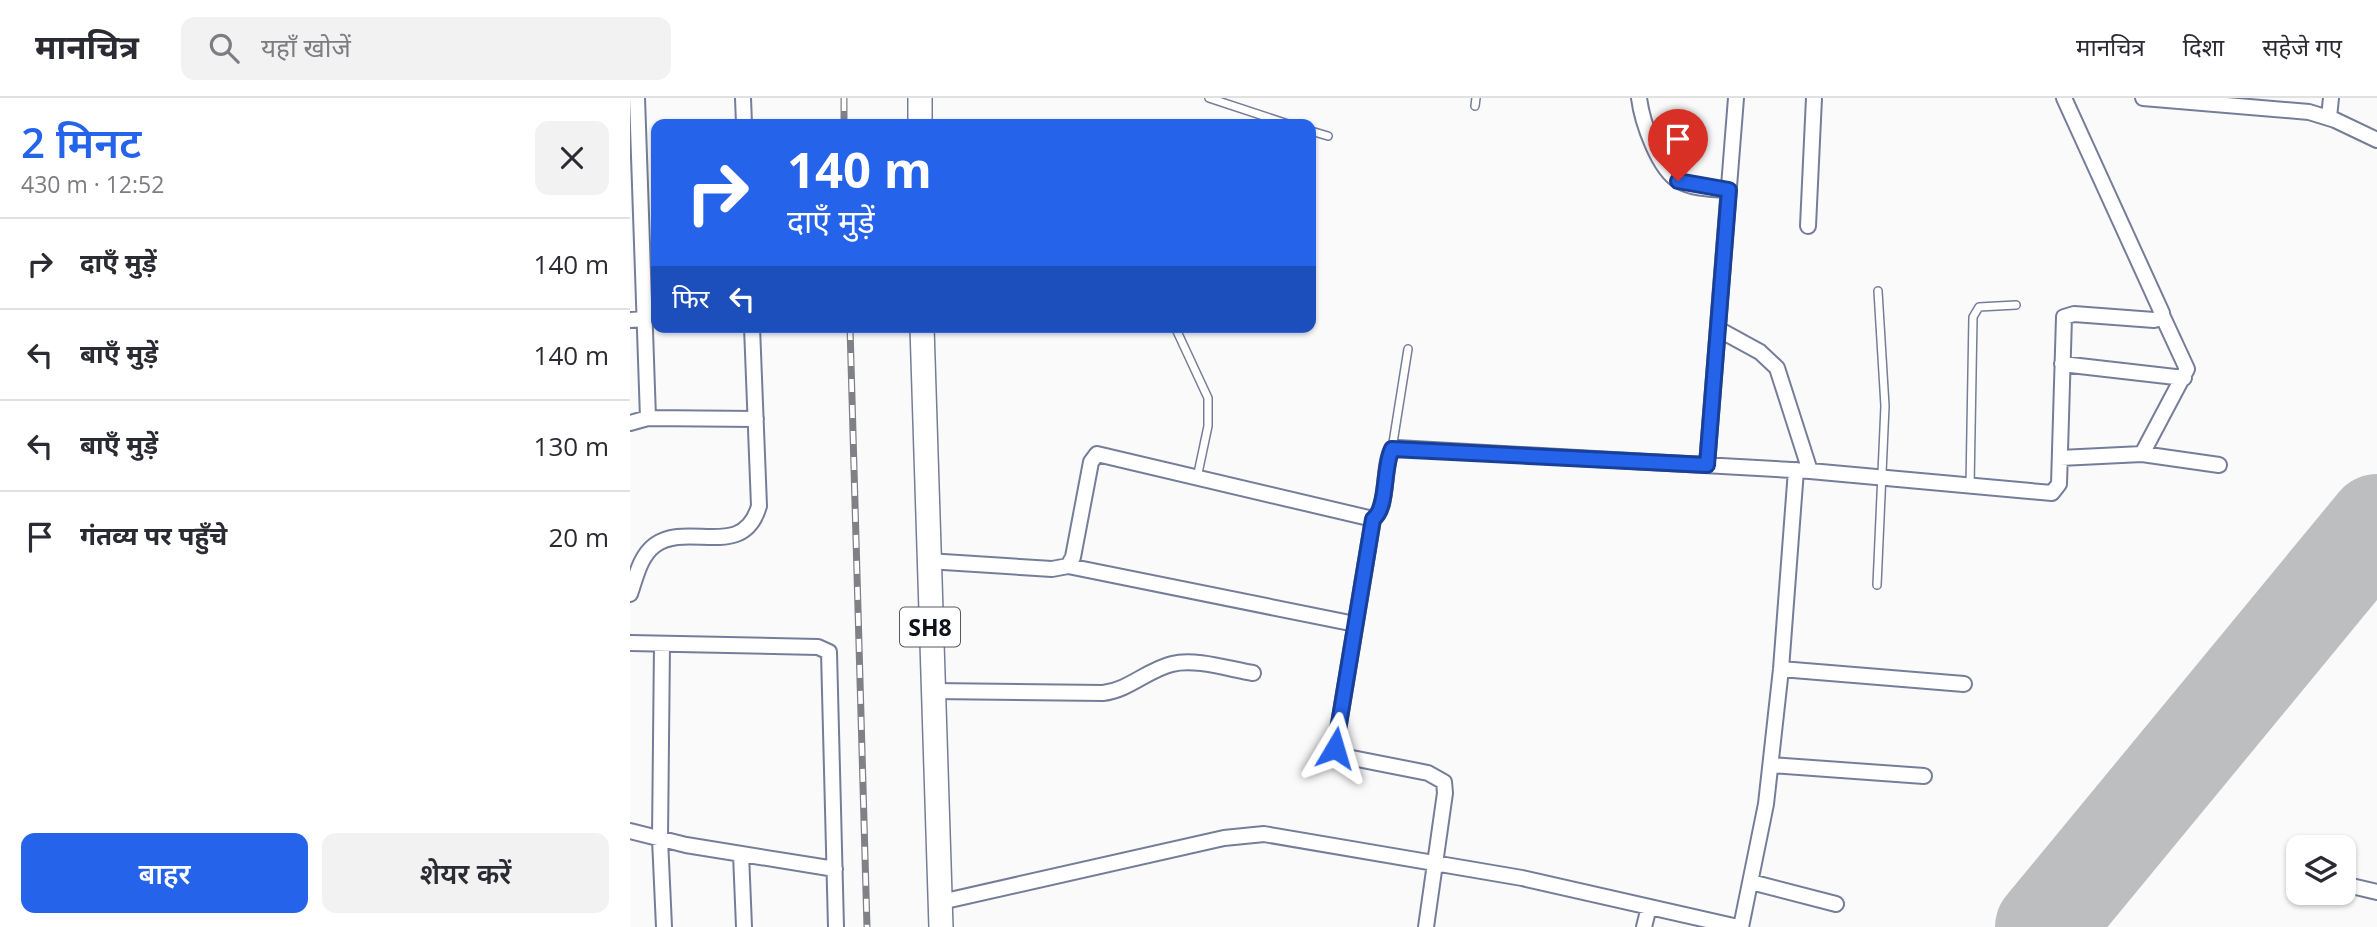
<!DOCTYPE html>
<html lang="hi">
<meta charset="utf-8">
<style>
:root{--surface:#fff;--page:#f2f2f3;--text:#2b2b33;--muted:#7c7c81;--line:#e1e1e2;--accent:#2563eb}
body{margin:0;font-family:"Open Sans","Noto Sans Devanagari",sans-serif;background:var(--page);color:var(--text);height:100vh;display:flex;flex-direction:column;font-size:26px;white-space:nowrap}
*{box-sizing:border-box;margin:0}
p{font-size:23px;color:var(--muted)}
.icon{flex:none;width:38px;height:38px;fill:none;stroke:currentColor;stroke-width:2;stroke-linecap:round;stroke-linejoin:round}
.map{position:relative;flex:1;overflow:hidden}
.panel{display:flex;flex-direction:column;background:var(--surface);width:630px}
.panel>*{flex:none}
.guide{position:absolute;left:21px;top:21px;width:665px;height:214px;border-radius:14px;box-shadow:0 2px 5px #0004;background:#2563eb;color:#fff;overflow:hidden}
.controls{position:absolute;left:1656px;top:737px;display:grid;gap:14px}
.controls a{display:grid;place-items:center;width:70px;height:70px;border-radius:14px;background:var(--surface);box-shadow:0 2px 5px #0004;font-size:35px}
.pin{position:absolute;display:grid;place-items:center;width:60px;height:60px;color:#fff;margin:-72px -30px;border-radius:50% 50% 50% 0;rotate:-45deg;box-shadow:0 0 7px #0007}
.pin .icon{rotate:45deg}
.me{position:absolute;width:77px;margin:-38px;rotate:7deg;stroke-linejoin:round;filter:drop-shadow(0 0 5px #0008)}
.turn{display:flex;align-items:center;gap:24px;height:147px;padding:0 21px;font-size:32px}
.turn .icon{width:91px;height:91px;stroke-width:2.5}
.turn b{display:block;font-size:49px;line-height:60px}
.then{display:flex;align-items:center;height:66px;padding:0 21px;background:#0003;gap:14px;font-size:26px}
.round{display:grid;place-items:center;flex:none;width:74px;height:74px;border-radius:14px;background:var(--page)}
.head{display:flex;align-items:center;justify-content:space-between;height:119px;padding:0 21px}
h1{font-size:42px;font-weight:600;line-height:52px;color:var(--accent)}
.primary-button{display:flex;gap:14px;margin-top:auto;padding:14px 21px}
.primary-button a{flex:1;height:80px;border-radius:14px;background:var(--accent);color:#fff;font-size:28px;font-weight:600;line-height:80px;text-align:center}
.primary-button a+a{background:var(--page);color:var(--text)}
ul{padding:0;list-style:none}
li{display:flex;align-items:center;gap:21px;height:91px;padding:0 21px;border-top:2px solid var(--line)}
li div{flex:1}
li b{display:block;font-size:26px}
li em{font-style:normal}
header{display:flex;align-items:center;gap:42px;box-sizing:border-box;height:98px;padding:0 35px;background:var(--surface);border-bottom:2px solid var(--line)}
header strong{font-size:33px}
nav{display:flex;gap:38px;margin-inline-start:auto;font-size:24px}
.search{width:490px;height:63px;background:var(--page);display:flex;align-items:center;gap:18px;box-sizing:border-box;padding:0 24px;border-radius:14px;color:var(--muted);font-size:26px}
main{display:flex;flex:1;min-height:0}
.map>svg:first-child{display:block}
.lines{fill:none;stroke-linecap:round;stroke-linejoin:round}
.runway{stroke:#bcbec0;stroke-width:98}
.lane-casing{stroke:#767d99;stroke-width:10}
.street-casing{stroke:#767d99;stroke-width:18}
.primary-casing{stroke:#767d99;stroke-width:26}
.lane{stroke:#fff;stroke-width:7}
.street{stroke:#fff;stroke-width:14}
.primary{stroke:#fff;stroke-width:23}
.rail-casing{stroke:#7f8186;stroke-width:7}
.rail{stroke:#fff;stroke-width:4.5;stroke-dasharray:13;stroke-linecap:butt}
.route-casing{stroke:#184099;stroke-width:18}
.route{stroke:#2563eb;stroke-width:12}
.labels{text-anchor:middle;dominant-baseline:central;stroke-width:5;stroke-linejoin:round;paint-order:stroke}
.shield{fill:#fff;stroke:#575960;stroke-width:2}
.shield-label{font-size:23px;font-weight:bold;fill:#0f121c}
</style>
<header>
<strong>मानचित्र</strong>
<div class="search"><svg class="icon" aria-label="search" viewBox="0 0 24 24"><circle cx="10" cy="10" r="6"/><path d="M15 15l6 6"/></svg>यहाँ खोजें</div>
<nav><a>मानचित्र</a><a>दिशा</a><a>सहेजे गए</a></nav>
</header>
<main>
<section class="panel">
<div class="head"><div><h1>2 मिनट</h1><p>430 m · 12:52</p></div><a class="round"><svg class="icon" aria-label="close" viewBox="0 0 24 24"><path d="M6 6l12 12M18 6L6 18"/></svg></a></div>
<ul>
<li><svg class="icon" aria-label="right" viewBox="0 0 24 24"><path d="M7 20v-9h11M14 6l5 5-5 5"/></svg><div><b>दाएँ मुड़ें</b></div><em>140 m</em></li>
<li><svg class="icon" aria-label="left" viewBox="0 0 24 24"><path d="M17 20v-9H6M10 6l-5 5 5 5"/></svg><div><b>बाएँ मुड़ें</b></div><em>140 m</em></li>
<li><svg class="icon" aria-label="left" viewBox="0 0 24 24"><path d="M17 20v-9H6M10 6l-5 5 5 5"/></svg><div><b>बाएँ मुड़ें</b></div><em>130 m</em></li>
<li><svg class="icon" aria-label="arrive" viewBox="0 0 24 24"><path d="M6 21V4h12l-3 4 3 4H6"/></svg><div><b>गंतव्य पर पहुँचे</b></div><em>20 m</em></li>
</ul>
<div class="primary-button"><a>बाहर</a><a>शेयर करें</a></div>
</section>
<div class="map">
<svg width="1747" height="829" viewBox="0 0 1747 829">
<rect width="100%" height="100%" fill="#fafafa"/>
<g class="lines">
<path class="runway" d="M1414 829 1747 425"/>
<g class="lane-casing">
<path id="lane" d="M579 0 658 26
M845 8 846 0
M681 33 698 38
M545 229 578 300V328L567 380
M762 351 778 251
M1340 388 1343 219 1349 209 1386 207
M1247 487 1255 308 1248 193"/>
</g>
<g class="street-casing">
<path id="street" d="M7 0 18 320
M113 0 114 26
M1009 0C1012 23 1028 71 1049 83 1063 91 1083 91 1099 92
M1513 0 1679 14 1705 22 1747 42
M1699 19 1701 0
M1178 128 1184 0
M0 222 15 221
M1088 231 1130 254 1147 270 1180 373
M1432 266 1554 280
M0 325 18 320 126 321
M1512 356 1557 271 1532 217
M1430 360 1512 356 1589 367
M1077 367 1106 0
M743 421 705 650 712 658 798 675 814 684 815 695 796 829
M298 463 422 471 438 468 443 459 461 364 467 356 743 421C759 411 752 369 762 351L767 350 1180 373 1422 395 1429 386 1434 219 1444 216 1524 222 1528 221 1532 215 1434 0
M438 468 725 526
M0 496C6 479 10 458 25 447 58 423 113 463 129 408L122 229
M0 545 188 549 199 554 206 829
M32 546 30 741 34 829
M1151 571 1334 586
M302 593 473 595C499 592 517 572 542 566 565 560 599 571 623 575
M1141 667 1294 678
M0 733 56 747 205 771
M111 756 114 829
M1121 784 1206 806
M1713 786 1747 794
M311 804 594 740 634 736 892 780 1108 829
M1014 829 1019 809
M1111 829 1136 706 1151 571 1166 372"/>
</g>
<g class="primary-casing">
<path id="primary" d="M290 0V26
M292 229 311 829"/>
</g>
<use href="#lane" class="lane"/>
<use href="#street" class="street"/>
<use href="#primary" class="primary"/>
<g class="rail-casing">
<path id="rail" d="M214 0V26
M220 229 237 829"/>
</g>
<use href="#rail" class="rail"/>
</g>
<g class="lines">
<g class="route-casing">
<path id="route" d="M705 650 743 421C758 411 753 369 762 351L1077 367 1099 92 1048 83"/>
</g>
<use href="#route" class="route"/>
</g>
<g class="labels">
<rect class="shield" x="270" y="509.5" width="60" height="39" rx="5"/>
<g class="shield-label">
<text x="300" y="529">SH8</text>
</g>
</g>
</svg>
<div class="controls">
<a><svg class="icon" aria-label="layers" viewBox="0 0 24 24"><path d="M12 4l9 5-9 5-9-5zM3 14l9 5 9-5"/></svg></a>
</div>
<div class="pin" style="left:1048px;top:83px;background:#d93025"><svg class="icon" aria-label="arrive" viewBox="0 0 24 24"><path d="M6 21V4h12l-3 4 3 4H6"/></svg></div>
<svg class="me" style="left:705px;top:650px" viewBox="-20 -20 40 40"><path d="M0-17L14 15 0 8-14 15z" fill="#2563eb" stroke="#fff" stroke-width="4"/></svg>
<div class="guide">
<div class="turn"><svg class="icon" aria-label="right" viewBox="0 0 24 24"><path d="M7 20v-9h11M14 6l5 5-5 5"/></svg><div><b>140 m</b>दाएँ मुड़ें</div></div>
<div class="then">फिर<svg class="icon" aria-label="left" viewBox="0 0 24 24"><path d="M17 20v-9H6M10 6l-5 5 5 5"/></svg></div>
</div>
</div>
</main>
